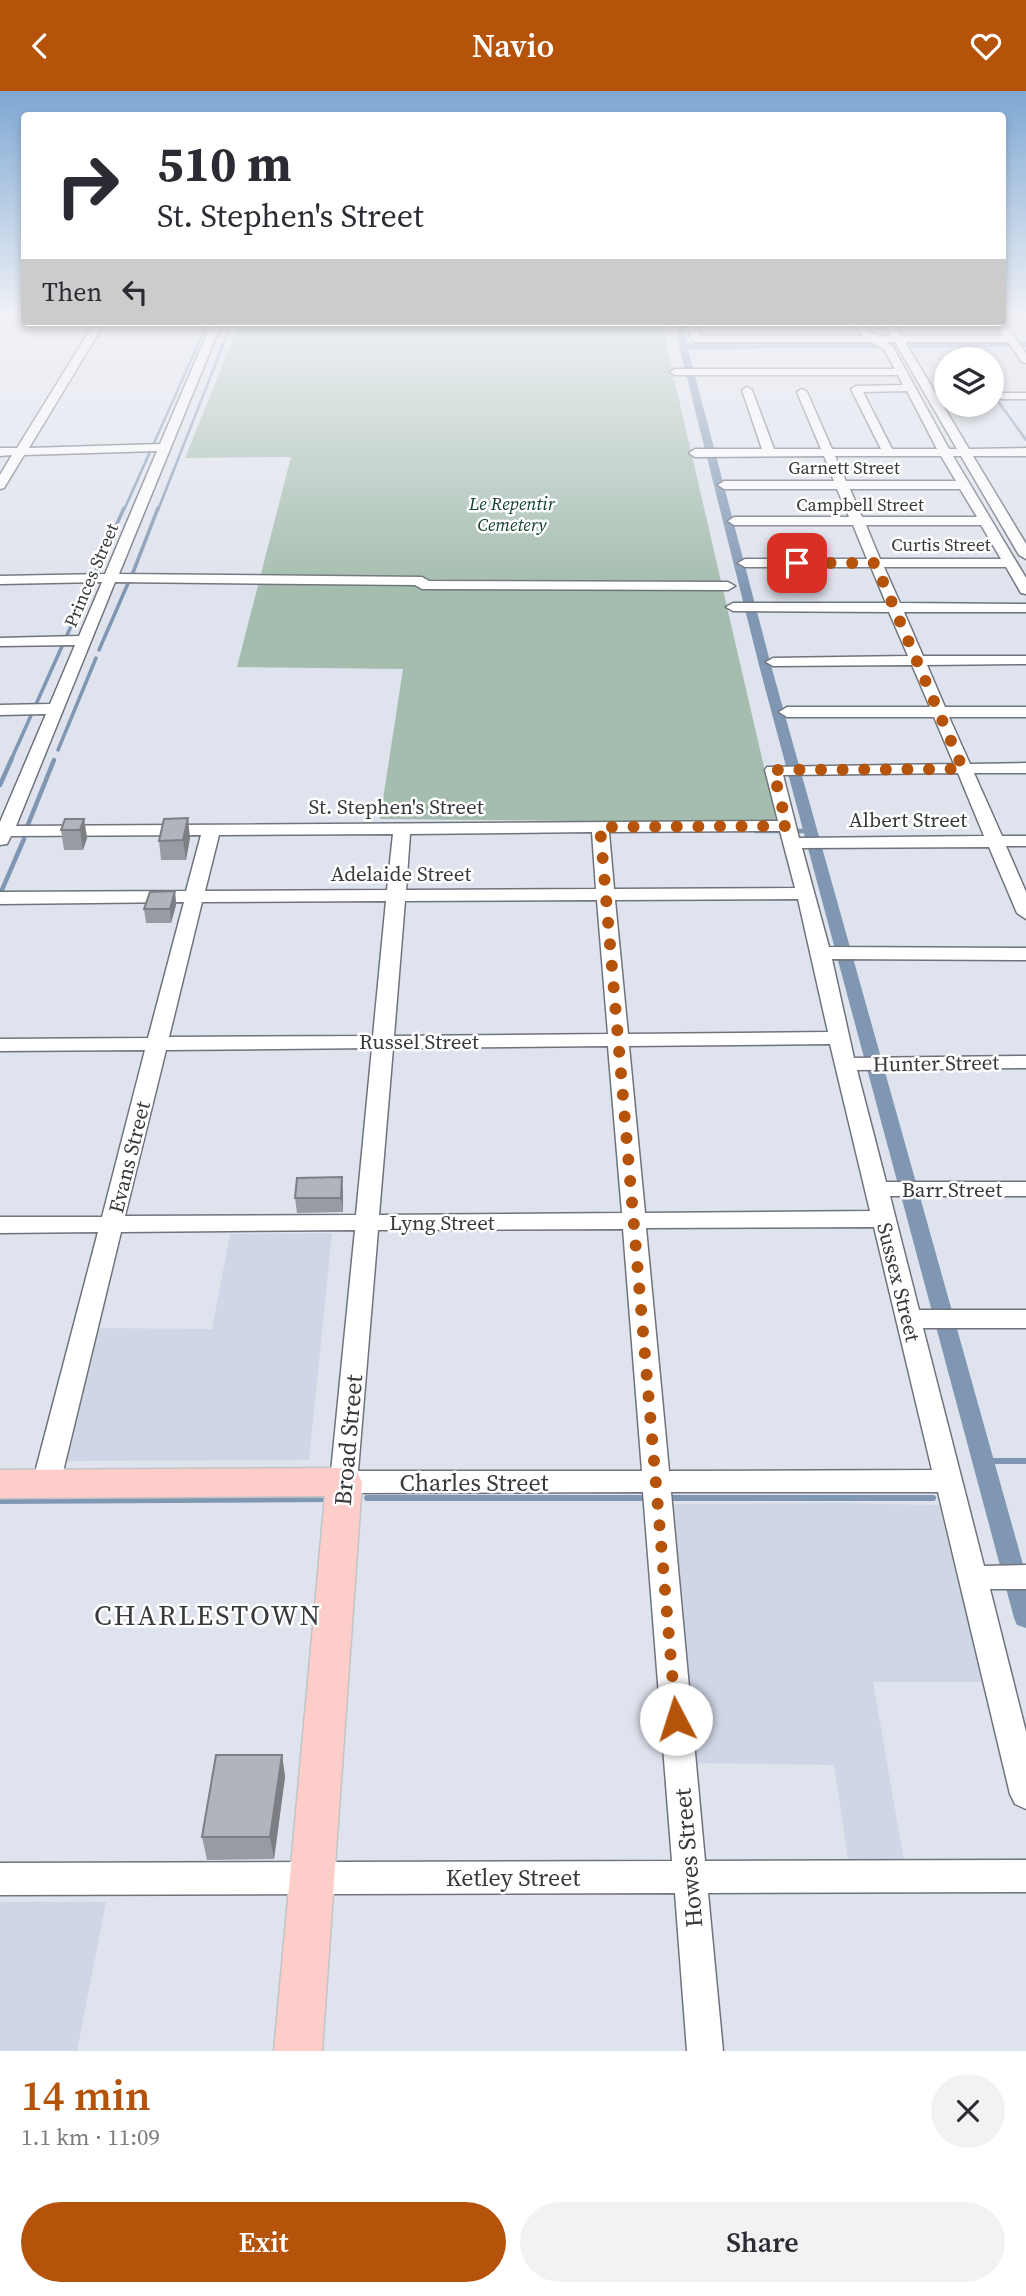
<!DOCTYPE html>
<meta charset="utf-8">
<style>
:root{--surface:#fff;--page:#f2f2f3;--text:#2b2b33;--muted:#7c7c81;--accent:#b45309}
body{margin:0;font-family:"Source Serif 4",serif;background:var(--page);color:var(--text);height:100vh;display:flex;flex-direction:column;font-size:26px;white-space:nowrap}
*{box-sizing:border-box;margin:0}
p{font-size:23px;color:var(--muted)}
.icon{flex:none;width:38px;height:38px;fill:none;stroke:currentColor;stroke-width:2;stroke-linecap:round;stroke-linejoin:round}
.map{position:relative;height:1960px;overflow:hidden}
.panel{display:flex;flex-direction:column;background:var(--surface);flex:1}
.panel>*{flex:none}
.hud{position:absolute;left:21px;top:21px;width:985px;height:214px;border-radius:7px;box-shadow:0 4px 10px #0003;background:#fff;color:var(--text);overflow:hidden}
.controls{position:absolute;left:934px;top:256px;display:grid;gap:14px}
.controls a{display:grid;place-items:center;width:70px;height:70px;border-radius:50%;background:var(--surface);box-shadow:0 4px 10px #0003;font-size:35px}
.pin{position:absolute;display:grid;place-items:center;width:60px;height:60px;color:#fff;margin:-30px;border-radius:14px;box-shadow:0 4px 10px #0006}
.me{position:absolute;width:77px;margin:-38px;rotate:355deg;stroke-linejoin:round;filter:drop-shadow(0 0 5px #0008)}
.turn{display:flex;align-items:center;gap:24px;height:147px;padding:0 21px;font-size:32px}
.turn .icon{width:91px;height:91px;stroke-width:2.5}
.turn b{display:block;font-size:49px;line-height:60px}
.then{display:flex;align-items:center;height:66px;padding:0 21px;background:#0003;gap:14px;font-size:26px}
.round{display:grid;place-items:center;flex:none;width:74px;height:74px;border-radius:37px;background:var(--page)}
.head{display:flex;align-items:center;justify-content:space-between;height:119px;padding:0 21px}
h1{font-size:42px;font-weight:600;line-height:52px;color:var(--accent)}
.button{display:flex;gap:14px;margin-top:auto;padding:14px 21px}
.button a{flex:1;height:80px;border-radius:42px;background:var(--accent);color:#fff;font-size:28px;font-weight:600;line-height:80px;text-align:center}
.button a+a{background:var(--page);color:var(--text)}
header{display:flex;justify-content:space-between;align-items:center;height:91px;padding:0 21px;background:var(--accent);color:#fff;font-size:32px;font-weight:600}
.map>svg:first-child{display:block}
.built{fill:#cfd7e7}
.green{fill:#a4bdae}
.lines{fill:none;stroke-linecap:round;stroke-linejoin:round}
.stream-far3{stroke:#8097b3;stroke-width:2.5}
.stream-far2{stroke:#8097b3;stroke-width:3.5}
.stream-far1{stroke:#8097b3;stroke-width:4.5}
.stream{stroke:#8097b3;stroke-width:6}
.canal{fill:#8097b3;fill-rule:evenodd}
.minor-casing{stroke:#6f737b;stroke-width:3}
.major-casing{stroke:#c3c4c5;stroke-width:3}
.minor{fill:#fff;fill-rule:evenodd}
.major{fill:#fdcdca;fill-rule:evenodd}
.wall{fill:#999ba3}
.shaded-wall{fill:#7d7e84}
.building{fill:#b2b4bd;stroke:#7d7e84;stroke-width:2}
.route{stroke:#b45309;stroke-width:12;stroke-dasharray:0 21.6}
.labels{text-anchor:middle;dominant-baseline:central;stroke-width:5;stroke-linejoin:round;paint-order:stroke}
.far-street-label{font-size:18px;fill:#37393d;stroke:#fff}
.far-park-label{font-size:18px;font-style:italic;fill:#12412b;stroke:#fff}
.street-label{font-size:21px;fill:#37393d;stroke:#fff}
.near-street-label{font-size:24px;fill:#37393d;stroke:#fff}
.near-neighbourhood-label{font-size:28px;letter-spacing:2px;fill:#37393d;stroke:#fff}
</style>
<header><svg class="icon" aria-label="back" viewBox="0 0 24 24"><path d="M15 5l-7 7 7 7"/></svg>Navio<svg class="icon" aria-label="heart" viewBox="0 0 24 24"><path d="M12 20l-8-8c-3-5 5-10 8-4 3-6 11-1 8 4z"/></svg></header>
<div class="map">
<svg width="1026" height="1960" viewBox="0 0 1026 1960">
<rect width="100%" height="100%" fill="#dfe3ed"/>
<path class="built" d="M332 1142 309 1369 67 1370 97 1237 212 1238 230 1143Z
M842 1412 939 1414 983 1591H873L904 1770 848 1769 834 1674 693 1672 670 1413Z
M0 1811H106L77 1960H0Z"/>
<path class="green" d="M240 231H661L777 732 380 728 403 578 237 576 291 366 185 367Z"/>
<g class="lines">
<path class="stream-far3" d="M958 254 968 268
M992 302 1026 349
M124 419 208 231
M158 419 232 231"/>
<path class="stream-far2" d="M132 484 158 417
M99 559 129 490
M58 659 96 567
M11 669 124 417"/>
<path class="stream-far1" d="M0 694 12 667
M27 736 54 669
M756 740H811
M1 801 24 748"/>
<path class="stream" d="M984 1370H1026
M367 1407H650
M670 1407H933
M0 1410 330 1408"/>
<path class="canal" d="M676 231H684L687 252 1026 250V256L688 258 772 578 1026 1484V1537L1017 1534 1014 1527 760 578 679 255Z"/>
<g class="minor-casing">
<path id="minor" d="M95 231H105L29 357 160 353 212 231H222L119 483 422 486 429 490 728 491 735 495 728 499 422 498 415 494 115 491 16 735 778 730 765 679 767 676 954 673 934 626H787L779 621 787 616H930L912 574 773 575 766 571 773 567 908 565 889 521 733 520 726 516 733 512H886L871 476H745L738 472 745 468H867L853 434H734L728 430 734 426H849L837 398H724L718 394 724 390H834L824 365 695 366 689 362 695 358H762L742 299 747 296 752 299 774 358H821L797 301 802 298 807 301 832 358H881L851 298 856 295 903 294 898 284H675L670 281 675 278H895L884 258 871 251H696L691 248 687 231H697L700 245H862L854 231H864C871 245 876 245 891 245L883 231H893L901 245H1003L993 231H1003L1026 262V272L1022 271 1008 251H905L969 358 1026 357V365H973L1026 453V468L1019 464 961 365H953L1026 487V503L1021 502 1006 476H884L900 512 1026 513V521H904L923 565H1026V573L927 574 945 616H1026V626H949L970 673 1026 672V682H974L1002 745H1026V755H1006L1026 801V828L1017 822 989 756 802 757 829 856 1026 857V869L832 868 854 967 1026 965V977L857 979 886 1091H1026V1105H890L919 1219H1026V1237H923L984 1475 1026 1474V1498H990L1026 1641V1718L1015 1713 1010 1703 938 1401H671L705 1770 1026 1769V1801L708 1802 723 1960H687L675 1802 0 1804V1772L672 1770 643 1401 344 1402 334 1398 330 1391 355 1139 121 1141 60 1393 56 1400 46 1404 36 1400 32 1393 98 1141 0 1142V1126H102L145 959 0 960V948L148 947 184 811 0 813V801L186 800 201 744 11 745 7 753 0 754V731L46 623 0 624V614L50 613 75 554 0 555V547L79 545 102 491 0 493V485L105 483 157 360 24 364 4 397 0 398V384L12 364 0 365V357H17ZM886 251H895L957 358H949L893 256ZM907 300 937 358H892L863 301ZM835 365H941L956 390H846ZM850 398H960L977 426H862ZM866 434H981L1001 468H880ZM958 682 984 745 799 747 783 684ZM780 740 795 797 614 798 609 741ZM592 741 596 798 406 799 410 743ZM393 743 387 799 205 800 219 744ZM798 808 828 941 628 943 615 809ZM597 809 608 943 394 945 405 810ZM386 810 373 945 169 946 202 811ZM830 953 870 1120 645 1122 629 955ZM608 955 622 1122 379 1124 393 957ZM372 957 356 1124 125 1125 166 959ZM874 1136 932 1379 669 1380 646 1137ZM623 1138 642 1380H358L378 1139Z
M992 302H1026V308H992Z"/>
</g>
<g class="major-casing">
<path id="major" d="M0 225H24V230H0Z
M344 1377 357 1381 362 1391 322 1960H274L325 1405 0 1407V1379Z"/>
</g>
<use href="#minor" class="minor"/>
<use href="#major" class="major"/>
</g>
<path class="wall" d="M84 728 87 747 83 759H64L61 739Z
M190 747 186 769H161L159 750Z
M175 800 176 814 171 832H146L144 818Z
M343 1101V1121L297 1122 295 1107Z
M282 1664 285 1686 274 1768 207 1769 202 1746Z"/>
<path class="shaded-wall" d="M188 727 190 747 186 769 183 749Z
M84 728 87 747 83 759 80 739Z
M175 800 176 814 171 832 170 818Z
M342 1086 343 1101V1121L341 1107Z
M282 1664 285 1686 274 1768 270 1746Z"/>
<path class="building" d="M188 727 183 749 159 750 164 728Z
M65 728H84L80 739H61Z
M175 800 170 818H144L150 801Z
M342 1086 341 1107H295L297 1087Z
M216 1664H282L270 1746H202Z"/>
<linearGradient id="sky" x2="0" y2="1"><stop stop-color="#7ea8d3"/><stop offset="0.45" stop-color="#f1f2f7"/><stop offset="1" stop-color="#f1f2f7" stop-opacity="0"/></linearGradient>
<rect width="1026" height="500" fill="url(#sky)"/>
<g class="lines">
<path class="route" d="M676 1628 600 736 787 735 773 679 963 678 875 472H797"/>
</g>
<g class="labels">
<g class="far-street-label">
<text x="844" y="376">Garnett Street</text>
<text x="860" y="413">Campbell Street</text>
<text x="941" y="453">Curtis Street</text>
<text transform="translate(91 484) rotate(-67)">Princes Street</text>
</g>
<g class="far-park-label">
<text x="512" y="412">Le Repentir<tspan x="512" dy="21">Cemetery</tspan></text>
</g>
<g class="street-label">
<text x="396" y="715">St. Stephen's Street</text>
<text x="908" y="728">Albert Street</text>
<text x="401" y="782">Adelaide Street</text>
<text x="419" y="950">Russel Street</text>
<text transform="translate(936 972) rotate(-1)">Hunter Street</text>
<text transform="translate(129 1066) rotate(-76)">Evans Street</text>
<text x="952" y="1098">Barr Street</text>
<text x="442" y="1131">Lyng Street</text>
<text transform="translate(899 1191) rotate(76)">Sussex Street</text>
</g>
<g class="near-street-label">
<text transform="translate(348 1349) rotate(-85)">Broad Street</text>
<text x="474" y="1391">Charles Street</text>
<text transform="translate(688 1767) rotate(-95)">Howes Street</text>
<text x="513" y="1786">Ketley Street</text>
</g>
<g class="near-neighbourhood-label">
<text x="208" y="1524">CHARLESTOWN</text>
</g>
</g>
</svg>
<div class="controls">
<a><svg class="icon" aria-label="layers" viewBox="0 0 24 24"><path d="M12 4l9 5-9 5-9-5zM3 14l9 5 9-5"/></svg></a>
</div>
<div class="pin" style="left:797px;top:472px;background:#d93025"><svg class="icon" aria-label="arrive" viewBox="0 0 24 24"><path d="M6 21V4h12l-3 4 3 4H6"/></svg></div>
<svg class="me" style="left:676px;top:1628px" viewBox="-20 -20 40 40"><circle r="19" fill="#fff"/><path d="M0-13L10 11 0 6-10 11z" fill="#b45309"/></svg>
<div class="hud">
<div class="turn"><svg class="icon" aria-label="right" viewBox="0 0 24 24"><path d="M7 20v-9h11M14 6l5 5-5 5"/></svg><div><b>510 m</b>St. Stephen's Street</div></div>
<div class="then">Then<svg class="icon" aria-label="left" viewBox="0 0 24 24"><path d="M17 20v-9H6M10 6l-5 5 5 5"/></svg></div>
</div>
</div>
<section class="panel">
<div class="head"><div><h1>14 min</h1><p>1.1 km · 11:09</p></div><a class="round"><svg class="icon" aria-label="close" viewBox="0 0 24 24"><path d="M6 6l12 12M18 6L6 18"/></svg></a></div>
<div class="button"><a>Exit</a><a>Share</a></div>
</section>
